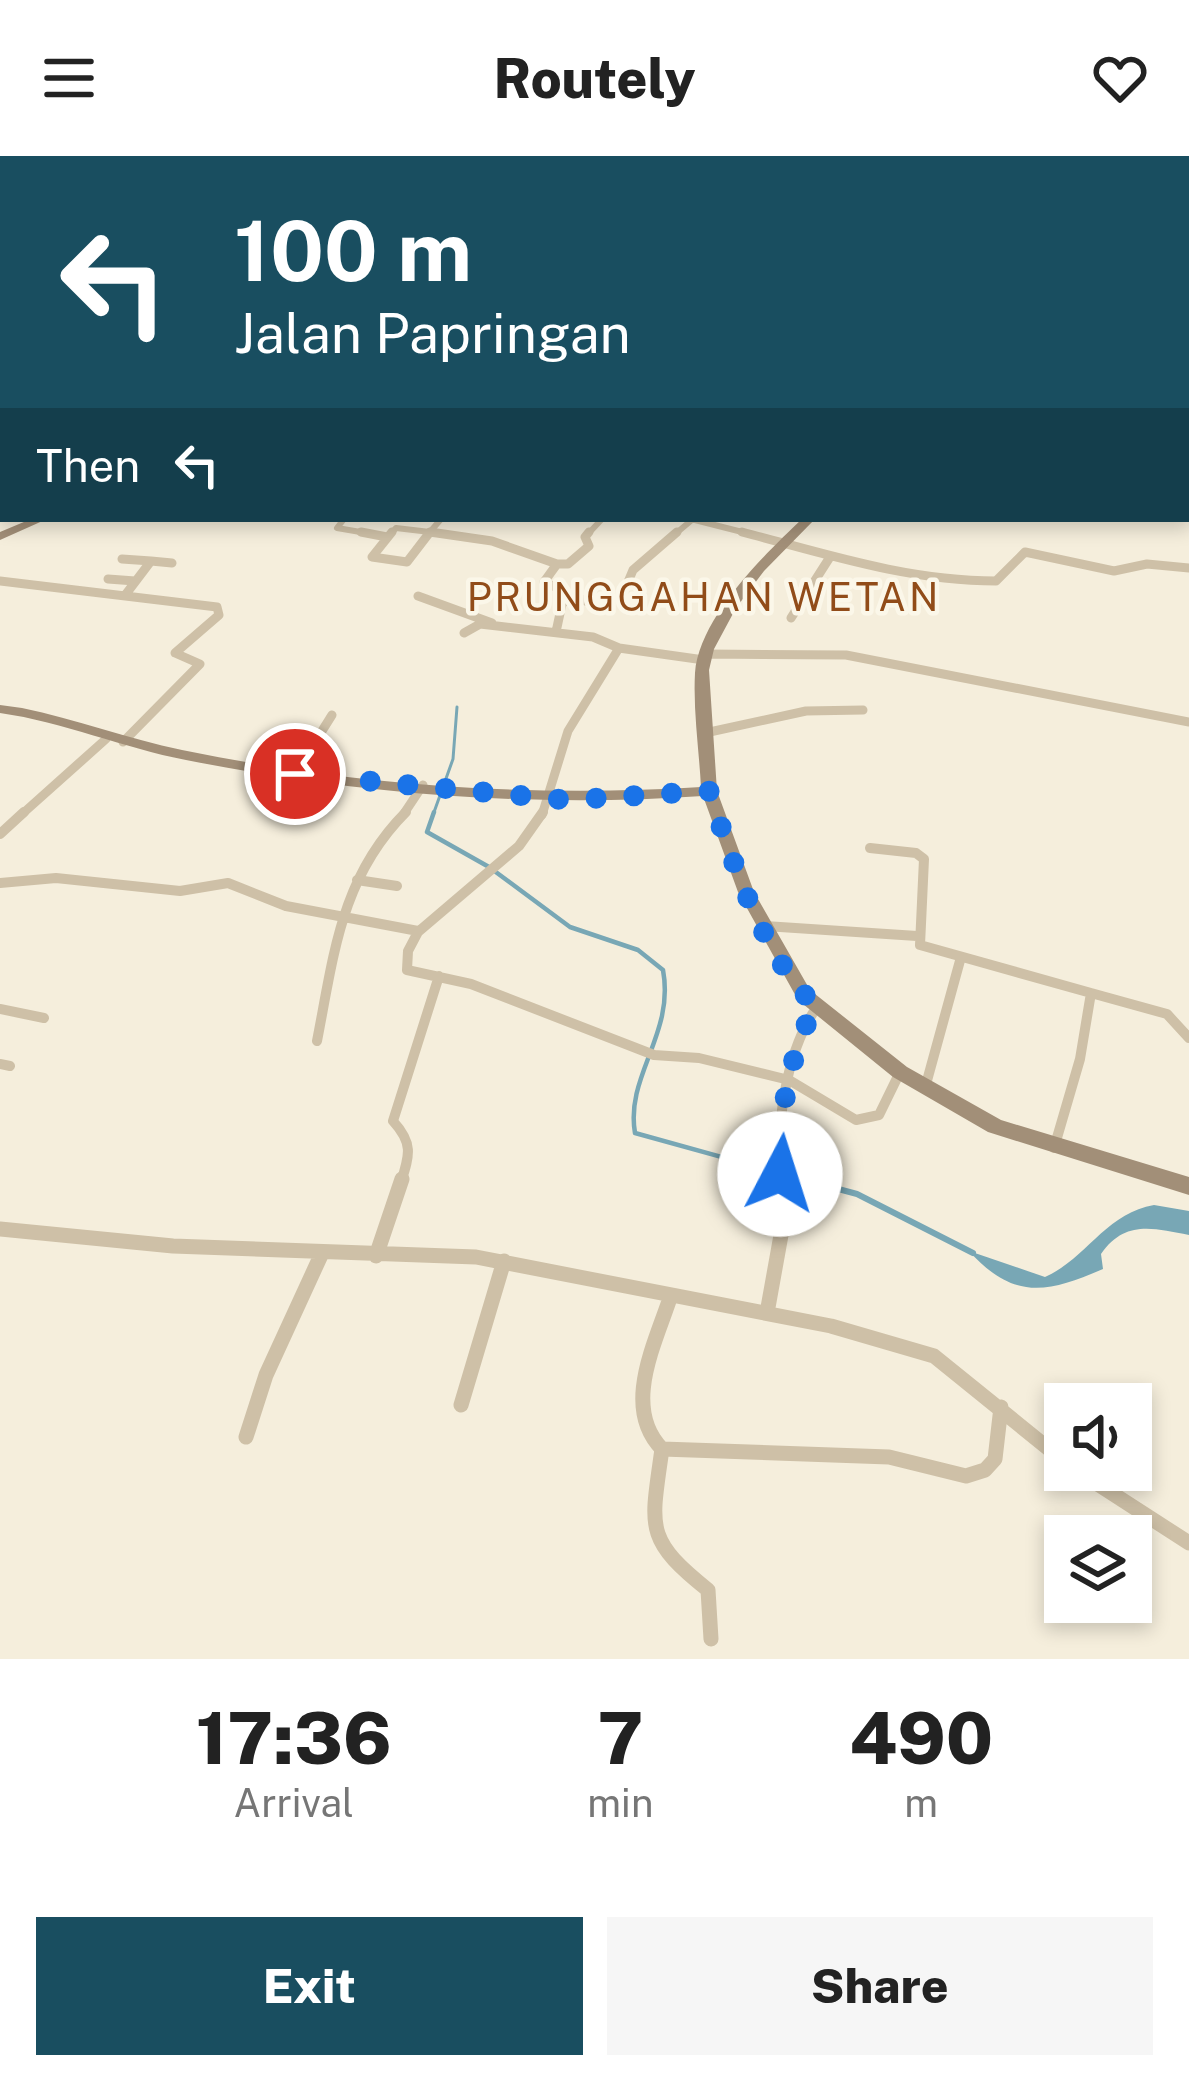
<!DOCTYPE html>
<style>
:root{--surface:#fff;--page:#f6f6f6;--text:#222;--muted:#767676;--accent:#194e60}
body{margin:0;font-family:"Public Sans",sans-serif;background:var(--page);color:var(--text);height:100vh;display:flex;flex-direction:column;font-size:45px;white-space:nowrap}
*{box-sizing:border-box;margin:0}
p{font-size:39px;color:var(--muted)}
.icon{flex:none;width:66px;height:66px;fill:none;stroke:currentColor;stroke-width:2;stroke-linecap:round;stroke-linejoin:round}
.map{position:relative;height:1503px;overflow:hidden}
.sheet{display:flex;flex-direction:column;background:var(--surface);flex:1}
.sheet>*{flex:none}
.top-card{position:absolute;left:0px;top:0px;width:1191px;height:366px;box-shadow:0 6px 18px #0003;background:#194e60;color:#fff;overflow:hidden}
.fabs{position:absolute;left:1044px;top:1227px;display:grid;gap:24px}
.fabs a{display:grid;place-items:center;width:108px;height:108px;border-radius:0px;background:var(--surface);box-shadow:0 6px 18px #0003;font-size:60px}
.pin{position:absolute;display:grid;place-items:center;width:102px;height:102px;color:#fff;margin:-51px;border:6px solid #fff;border-radius:50%;box-shadow:0 3px 12px #0007}
.me{position:absolute;width:132px;margin:-66px;rotate:5deg;stroke-linejoin:round;filter:drop-shadow(0 0 9px #0008)}
.turn{display:flex;align-items:center;gap:42px;height:252px;padding:0 36px;font-size:54px}
.turn .icon{width:156px;height:156px;stroke-width:2.5}
.turn b{display:block;font-size:84px;line-height:102px}
.then{display:flex;align-items:center;height:114px;padding:0 36px;background:#0003;gap:24px;font-size:45px}
.eta{display:flex;justify-content:space-evenly;align-items:center;height:204px;text-align:center}
.eta b{font-size:72px;font-weight:800;line-height:84px}
.primary-button{display:flex;gap:24px;margin-top:auto;padding:24px 36px}
.primary-button a{flex:1;height:138px;border-radius:0px;background:var(--accent);color:#fff;font-size:48px;font-weight:800;line-height:138px;text-align:center}
.primary-button a+a{background:var(--page);color:var(--text)}
header{display:flex;justify-content:space-between;align-items:center;height:156px;padding:0 36px;background:var(--surface);font-size:54px;font-weight:800}
.map>svg:first-child{display:block}
.water{fill:#78a7b5}
.lines{fill:none;stroke-linecap:round;stroke-linejoin:round}
.stream-far2{stroke:#78a7b5;stroke-width:3}
.stream-far1{stroke:#78a7b5;stroke-width:4.5}
.stream{stroke:#78a7b5;stroke-width:6}
.street-far4{stroke:#cec0a7;stroke-width:4.5}
.street-far3{stroke:#cec0a7;stroke-width:6}
.street-far2{stroke:#cec0a7;stroke-width:9}
.street-far1{stroke:#cec0a7;stroke-width:10}
.street{stroke:#cec0a7;stroke-width:15}
.secondary{fill:#a28f78;fill-rule:evenodd}
.route{stroke:#1a73e8;stroke-width:21;stroke-dasharray:0 37.8}
.labels{text-anchor:middle;dominant-baseline:central;stroke-width:9;stroke-linejoin:round;paint-order:stroke}
.far-quarter-label{font-size:39px;letter-spacing:3px;fill:#914c19;stroke:#fbf7e9}
</style>
<header><svg class="icon" aria-label="menu" viewBox="0 0 24 24"><path d="M4 6h16M4 12h16M4 18h16"/></svg>Routely<svg class="icon" aria-label="heart" viewBox="0 0 24 24"><path d="M12 20l-8-8c-3-5 5-10 8-4 3-6 11-1 8 4z"/></svg></header>
<div class="map">
<svg width="1189" height="1503" viewBox="0 0 1189 1503">
<rect width="100%" height="100%" fill="#f5eedc"/>
<path class="water" d="M1154 1049 1189 1055V1079C1152 1072 1125 1064 1101 1098L1103 1113C1049 1136 1015 1146 969 1095L1045 1121C1086 1103 1106 1057 1154 1049Z"/>
<g class="lines">
<path class="stream-far2" d="M433 659 453 603 457 551"/>
<path class="stream-far1" d="M434 656 427 676 489 711 570 771 638 794 663 814C675 878 625 920 635 977L812 1026"/>
<path class="stream" d="M801 1023 857 1038 973 1097"/>
<path class="street-far4" d="M907 0 921 3
M156 3 162 0
M214 3 220 0
M252 3 259 0
M336 3 341 0
M362 3 366 0
M389 3 393 0"/>
<path class="street-far3" d="M344 363 337 372 378 379
M691 363 754 379
M430 376 452 379
M430 376 441 363
M390 379 396 372 430 376
M587 379 602 363
M674 379 693 363"/>
<path class="street-far2" d="M361 376 387 381
M392 376 372 401 407 406 430 376
M430 376 492 385 557 408 544 426 592 448
M742 376C826 398 908 425 996 425L1025 396 1114 415 1147 408 1189 412
M122 403 151 405
M557 408H568L589 390 585 381 589 376
M108 423 135 425
M0 425 217 451 219 459 175 497 200 508 123 586
M628 426 633 414 677 376
M126 438 151 405 172 407
M418 440 492 467
M791 462 830 401
M556 476 562 448 570 442
M464 477 480 468 593 481 619 492 568 575 542 659
M619 492 704 504
M706 498 846 499 1189 566
M705 577 806 555 863 554
M295 618 332 559
M21 659 106 583
M403 659 423 629"/>
<path class="street-far1" d="M543 656 519 690 418 776 408 795 407 814 471 828 654 899 699 902 789 924 856 964 879 959 900 916
M0 678 24 656
M870 692 916 697 924 703 920 789 1091 837 1080 903 1054 992
M357 724 397 730
M0 727 56 722 180 735 228 727 286 750 418 775
M765 770 917 780
M1091 837 1167 858 1189 882
M0 853 44 862
M317 885C334 798 341 721 406 656
M0 908 10 910
M925 932 961 801
M401 1026C410 998 413 987 393 965L439 820
M780 1026C776 971 785 896 817 851"/>
<path class="street" d="M0 1073 173 1090 476 1101 831 1170 934 1200 1065 1306
M376 1100 402 1023
M671 1139C656 1186 621 1251 662 1293L889 1301 966 1320 985 1314 995 1303 1001 1251
M767 1157 783 1068 780 1023
M461 1249 504 1105
M246 1281 266 1219 322 1097
M662 1293C651 1372 644 1383 708 1434L711 1483
M1076 1314 1189 1387"/>
<path class="secondary" d="M1188 69H1189V73H1188Z
M31 363H47L0 384V376Z
M802 363H815L764 415 736 452 714 493 709 514 717 635 754 736 810 834 907 911 1001 964 1189 1021V1039L988 976 893 921 798 844 738 736 703 640C530 652 356 638 186 604 123 592 64 566 0 557V549L22 552C76 563 128 583 182 594 352 629 528 642 701 631 699 594 693 554 695 517 699 462 764 399 802 363Z"/>
</g>
<g class="lines">
<path class="route" d="M295 618 567 644 709 635C732 703 763 802 817 851 793 878 774 982 780 1018"/>
</g>
<g class="labels">
<g class="far-quarter-label">
<text x="704" y="441">PRUNGGAHAN WETAN</text>
</g>
</g>
</svg>
<div class="fabs">
<a><svg class="icon" aria-label="sound" viewBox="0 0 24 24"><path d="M4 9h4l5-4v14l-5-4H4zM17 9q2 3 0 6"/></svg></a>
<a><svg class="icon" aria-label="layers" viewBox="0 0 24 24"><path d="M12 4l9 5-9 5-9-5zM3 14l9 5 9-5"/></svg></a>
</div>
<div class="pin" style="left:295px;top:618px;background:#d93025"><svg class="icon" aria-label="arrive" viewBox="0 0 24 24"><path d="M6 21V4h12l-3 4 3 4H6"/></svg></div>
<svg class="me" style="left:780px;top:1018px" viewBox="-20 -20 40 40"><circle r="19" fill="#fff"/><path d="M0-13L10 11 0 6-10 11z" fill="#1a73e8"/></svg>
<div class="top-card">
<div class="turn"><svg class="icon" aria-label="left" viewBox="0 0 24 24"><path d="M17 20v-9H6M10 6l-5 5 5 5"/></svg><div><b>100 m</b>Jalan Papringan</div></div>
<div class="then">Then<svg class="icon" aria-label="left" viewBox="0 0 24 24"><path d="M17 20v-9H6M10 6l-5 5 5 5"/></svg></div>
</div>
</div>
<section class="sheet">
<div class="eta">
<div><b>17:36</b><p>Arrival</p></div>
<div><b>7</b><p>min</p></div>
<div><b>490</b><p>m</p></div>
</div>
<div class="primary-button"><a>Exit</a><a>Share</a></div>
</section>
